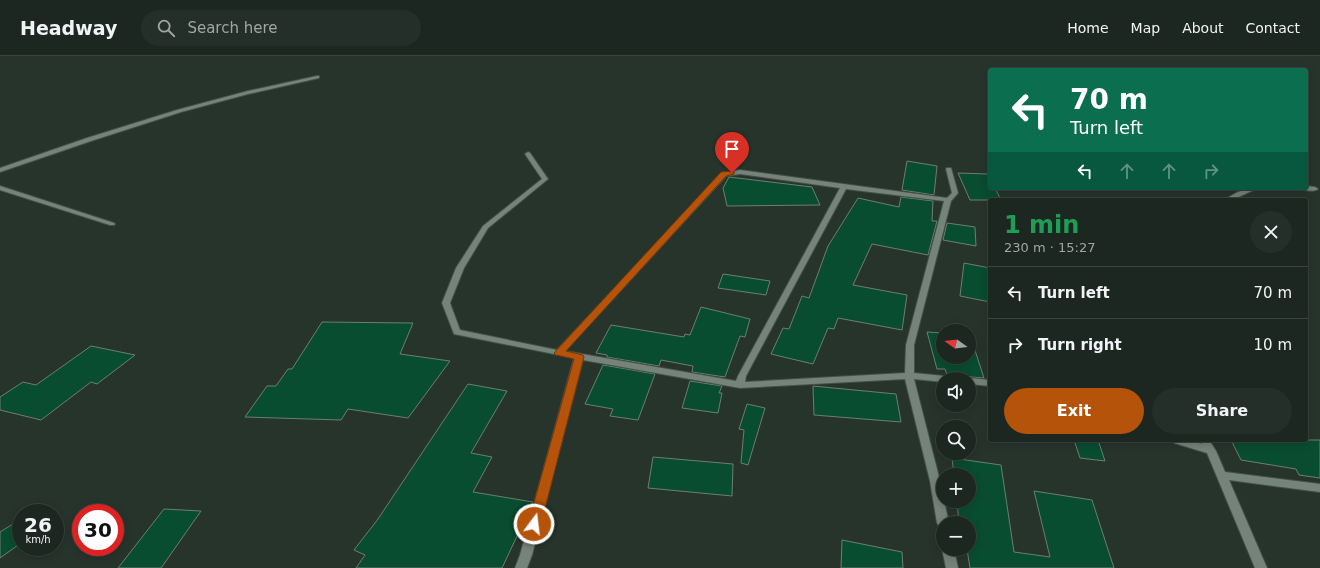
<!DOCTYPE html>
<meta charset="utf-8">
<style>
:root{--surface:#1d2721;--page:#252f2a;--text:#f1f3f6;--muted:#a0a5a5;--line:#3b443f;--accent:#b45309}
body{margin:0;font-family:"DejaVu Sans",sans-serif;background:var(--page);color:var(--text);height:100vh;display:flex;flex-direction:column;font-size:15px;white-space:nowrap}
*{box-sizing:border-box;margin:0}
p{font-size:13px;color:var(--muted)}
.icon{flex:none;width:22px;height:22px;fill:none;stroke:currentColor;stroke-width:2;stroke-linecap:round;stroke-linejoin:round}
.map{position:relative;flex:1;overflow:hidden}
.details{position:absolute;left:988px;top:142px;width:320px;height:244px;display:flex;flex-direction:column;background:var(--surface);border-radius:4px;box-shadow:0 2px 10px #0003,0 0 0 1px var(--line)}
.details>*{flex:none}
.hud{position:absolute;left:988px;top:12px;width:320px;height:122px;border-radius:4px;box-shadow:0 2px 10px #0003,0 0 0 1px var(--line);background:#0b6e4f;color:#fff;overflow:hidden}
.needle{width:26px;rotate:285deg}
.buttons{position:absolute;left:936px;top:268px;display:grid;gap:8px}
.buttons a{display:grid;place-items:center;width:40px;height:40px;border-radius:50%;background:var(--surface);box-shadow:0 2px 10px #0003,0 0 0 1px var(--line);font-size:20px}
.speed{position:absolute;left:12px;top:448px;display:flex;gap:8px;font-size:20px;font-weight:700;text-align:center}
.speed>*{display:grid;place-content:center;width:52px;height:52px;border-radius:50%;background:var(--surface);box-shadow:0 2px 10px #0003,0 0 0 1px var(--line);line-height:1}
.speed small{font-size:10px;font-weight:400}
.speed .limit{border:6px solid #d22;background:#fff;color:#111}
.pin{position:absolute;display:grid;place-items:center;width:34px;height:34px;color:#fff;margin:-41px -17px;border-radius:50% 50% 50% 0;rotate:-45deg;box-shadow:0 0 4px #0007}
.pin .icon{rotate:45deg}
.me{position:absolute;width:44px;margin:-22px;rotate:15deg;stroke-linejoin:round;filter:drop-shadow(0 0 3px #0008)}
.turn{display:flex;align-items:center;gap:14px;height:84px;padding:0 16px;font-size:18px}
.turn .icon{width:52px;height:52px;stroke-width:2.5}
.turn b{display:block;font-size:28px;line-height:34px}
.lanes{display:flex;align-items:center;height:38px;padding:0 16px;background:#0003;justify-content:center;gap:20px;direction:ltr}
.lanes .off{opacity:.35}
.round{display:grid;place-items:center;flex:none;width:42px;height:42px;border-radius:21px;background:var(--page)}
.headline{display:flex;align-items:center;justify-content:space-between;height:68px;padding:0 16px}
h1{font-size:24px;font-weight:700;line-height:30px;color:#1e9e55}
.action{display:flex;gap:8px;margin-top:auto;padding:8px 16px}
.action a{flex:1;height:46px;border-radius:24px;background:var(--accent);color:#fff;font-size:16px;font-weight:700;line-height:46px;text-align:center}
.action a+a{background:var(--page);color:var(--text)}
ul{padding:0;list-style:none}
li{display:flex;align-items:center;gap:12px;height:52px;padding:0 16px;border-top:1px solid var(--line)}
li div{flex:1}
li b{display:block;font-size:15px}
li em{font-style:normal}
header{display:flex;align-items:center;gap:24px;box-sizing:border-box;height:56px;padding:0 20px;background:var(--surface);border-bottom:1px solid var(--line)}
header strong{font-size:19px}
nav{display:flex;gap:22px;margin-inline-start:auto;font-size:14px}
.search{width:280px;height:36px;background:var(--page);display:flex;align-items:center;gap:10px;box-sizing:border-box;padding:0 14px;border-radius:22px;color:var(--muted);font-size:15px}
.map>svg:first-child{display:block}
.building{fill:#094d31;stroke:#6e7d74}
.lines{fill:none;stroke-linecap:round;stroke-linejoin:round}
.minor-casing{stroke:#46504b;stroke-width:2}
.minor{fill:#75847b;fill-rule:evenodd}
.route{fill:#b45309;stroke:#753606}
</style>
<header>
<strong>Headway</strong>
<div class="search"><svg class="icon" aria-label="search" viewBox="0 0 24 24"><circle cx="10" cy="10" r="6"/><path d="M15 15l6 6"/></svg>Search here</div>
<nav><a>Home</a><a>Map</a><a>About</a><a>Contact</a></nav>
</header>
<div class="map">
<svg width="1320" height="512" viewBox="0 0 1320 512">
<rect width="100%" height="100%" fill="#27342c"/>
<path class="building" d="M907 105 937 110 934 139 902 134Z
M958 117 988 118 990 122V132H995L1001 144H970Z
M729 121 812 131 820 149 727 150 723 132Z
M901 141 933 145 932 165H937L928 199 872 188 853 229 907 239 902 274 838 262 834 273 828 272 813 308 771 298 783 272 789 273 802 240 809 242 828 190 858 142 899 151Z
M947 167 975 171 976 190 943 184Z
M964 207 990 212V246L960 240Z
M723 218 770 225 766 239 718 232Z
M701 251 750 263 745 281 740 280 725 321 692 316 693 310 661 304 659 310 607 301V299L596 297 611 269 684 281 685 278 690 279Z
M322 266 413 267 400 298 450 305 408 362 348 353 341 364 245 361 267 330H276L288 313H292Z
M927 276 943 277V301H969L970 279 984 322 947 319 945 313H937Z
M91 290 135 299 97 328 91 326 41 364 0 354V341L23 326 36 329Z
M603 309 655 318 638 364 610 360 613 353 585 348Z
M690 325 722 330 719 337H722L718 357 682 352Z
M468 328 507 335 471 397 492 401 473 436 533 446 502 512H356L365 499 354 494 378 463Z
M813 330 896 338 901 366 814 359Z
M747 348 765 352 748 409 741 407 744 374 739 373Z
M1074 384H1098L1105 405 1080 402Z
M1231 384H1320V422L1299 419 1296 413 1241 404Z
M653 401 733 408 732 440 648 432Z
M952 402 1001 409 1014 496 1050 501 1034 435 1092 444 1114 512H970L967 493H969V467H959L957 445H969V419H954Z
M164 453 201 455 161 512H118Z
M21 463V487L0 502V476Z
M842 484 902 496 903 512H841Z"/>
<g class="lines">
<g class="minor-casing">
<path id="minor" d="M317 20H319V22L248 38 181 56 91 85 0 116V112L87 82 177 54 248 35Z
M528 96 530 97 548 123 488 172 464 212 450 247 460 274 557 294 722 117 740 114 947 142 952 137 946 113 947 112H951L958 137 951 145 914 289V317L944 320 947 321 948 323H943V326L914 323 940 425 943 445H944L949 467H943V472L939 470 937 467 930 425 905 323 740 332 583 304 532 499 527 512H515L520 499 574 302 454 278 442 247 456 212 483 170 542 123 525 98ZM740 118 840 132 738 320 736 325 565 295 726 120ZM846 133 944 145 906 289 905 317 745 326 746 320Z
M0 130 114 167 115 168 114 169H110L0 134Z
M1306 130 1315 131 1318 133C1315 136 1305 135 1302 132H1306Z
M1249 132H1258L1232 144H1224L1236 137Z
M969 322 990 324V330L969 328V323H966Z
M1172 384H1188L1202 388 1199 384H1209L1216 395 1225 416 1320 428V436L1229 424 1267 512H1255L1207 397 1174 387Z
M943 492V493H954L958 512H946L942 493Z"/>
</g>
<use href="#minor" class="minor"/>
</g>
<path class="route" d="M732 115H734V118L726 120 566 295 583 299 584 301 541 468 539 472 534 473 530 472 528 468 574 303 556 299 554 297 721 116Z"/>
</svg>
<div class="buttons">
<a><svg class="needle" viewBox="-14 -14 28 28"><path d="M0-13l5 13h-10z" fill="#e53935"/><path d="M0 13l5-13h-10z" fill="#a0a5a5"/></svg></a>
<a><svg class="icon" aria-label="sound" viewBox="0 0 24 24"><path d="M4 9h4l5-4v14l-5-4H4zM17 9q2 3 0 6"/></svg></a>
<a><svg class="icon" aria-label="search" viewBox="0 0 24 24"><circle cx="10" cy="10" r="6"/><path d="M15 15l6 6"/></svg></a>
<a>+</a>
<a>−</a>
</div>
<div class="speed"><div>26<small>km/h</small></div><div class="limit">30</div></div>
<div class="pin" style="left:732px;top:117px;background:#d93025"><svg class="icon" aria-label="arrive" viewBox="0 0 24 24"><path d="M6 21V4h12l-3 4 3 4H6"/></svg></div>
<svg class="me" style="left:534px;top:468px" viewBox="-20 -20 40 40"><circle r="17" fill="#b45309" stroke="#fff" stroke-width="3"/><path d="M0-11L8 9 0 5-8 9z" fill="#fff"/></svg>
<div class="hud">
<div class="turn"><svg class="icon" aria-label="left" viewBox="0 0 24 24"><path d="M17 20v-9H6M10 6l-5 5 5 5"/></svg><div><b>70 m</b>Turn left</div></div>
<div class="lanes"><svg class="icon" aria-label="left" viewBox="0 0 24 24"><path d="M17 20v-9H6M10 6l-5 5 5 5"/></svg><svg class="icon off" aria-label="ahead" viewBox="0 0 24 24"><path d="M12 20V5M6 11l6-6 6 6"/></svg><svg class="icon off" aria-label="ahead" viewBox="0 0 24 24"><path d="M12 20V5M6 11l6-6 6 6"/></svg><svg class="icon off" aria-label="right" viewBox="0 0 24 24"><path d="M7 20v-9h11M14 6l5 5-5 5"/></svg></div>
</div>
<section class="details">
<div class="headline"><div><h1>1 min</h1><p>230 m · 15:27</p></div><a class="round"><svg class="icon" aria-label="close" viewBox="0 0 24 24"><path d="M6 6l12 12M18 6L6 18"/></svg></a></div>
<ul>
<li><svg class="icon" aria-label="left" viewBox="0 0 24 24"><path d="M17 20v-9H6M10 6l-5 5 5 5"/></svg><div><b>Turn left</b></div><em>70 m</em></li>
<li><svg class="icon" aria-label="right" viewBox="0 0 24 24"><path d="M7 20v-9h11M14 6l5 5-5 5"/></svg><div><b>Turn right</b></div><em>10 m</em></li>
</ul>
<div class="action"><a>Exit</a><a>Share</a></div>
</section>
</div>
